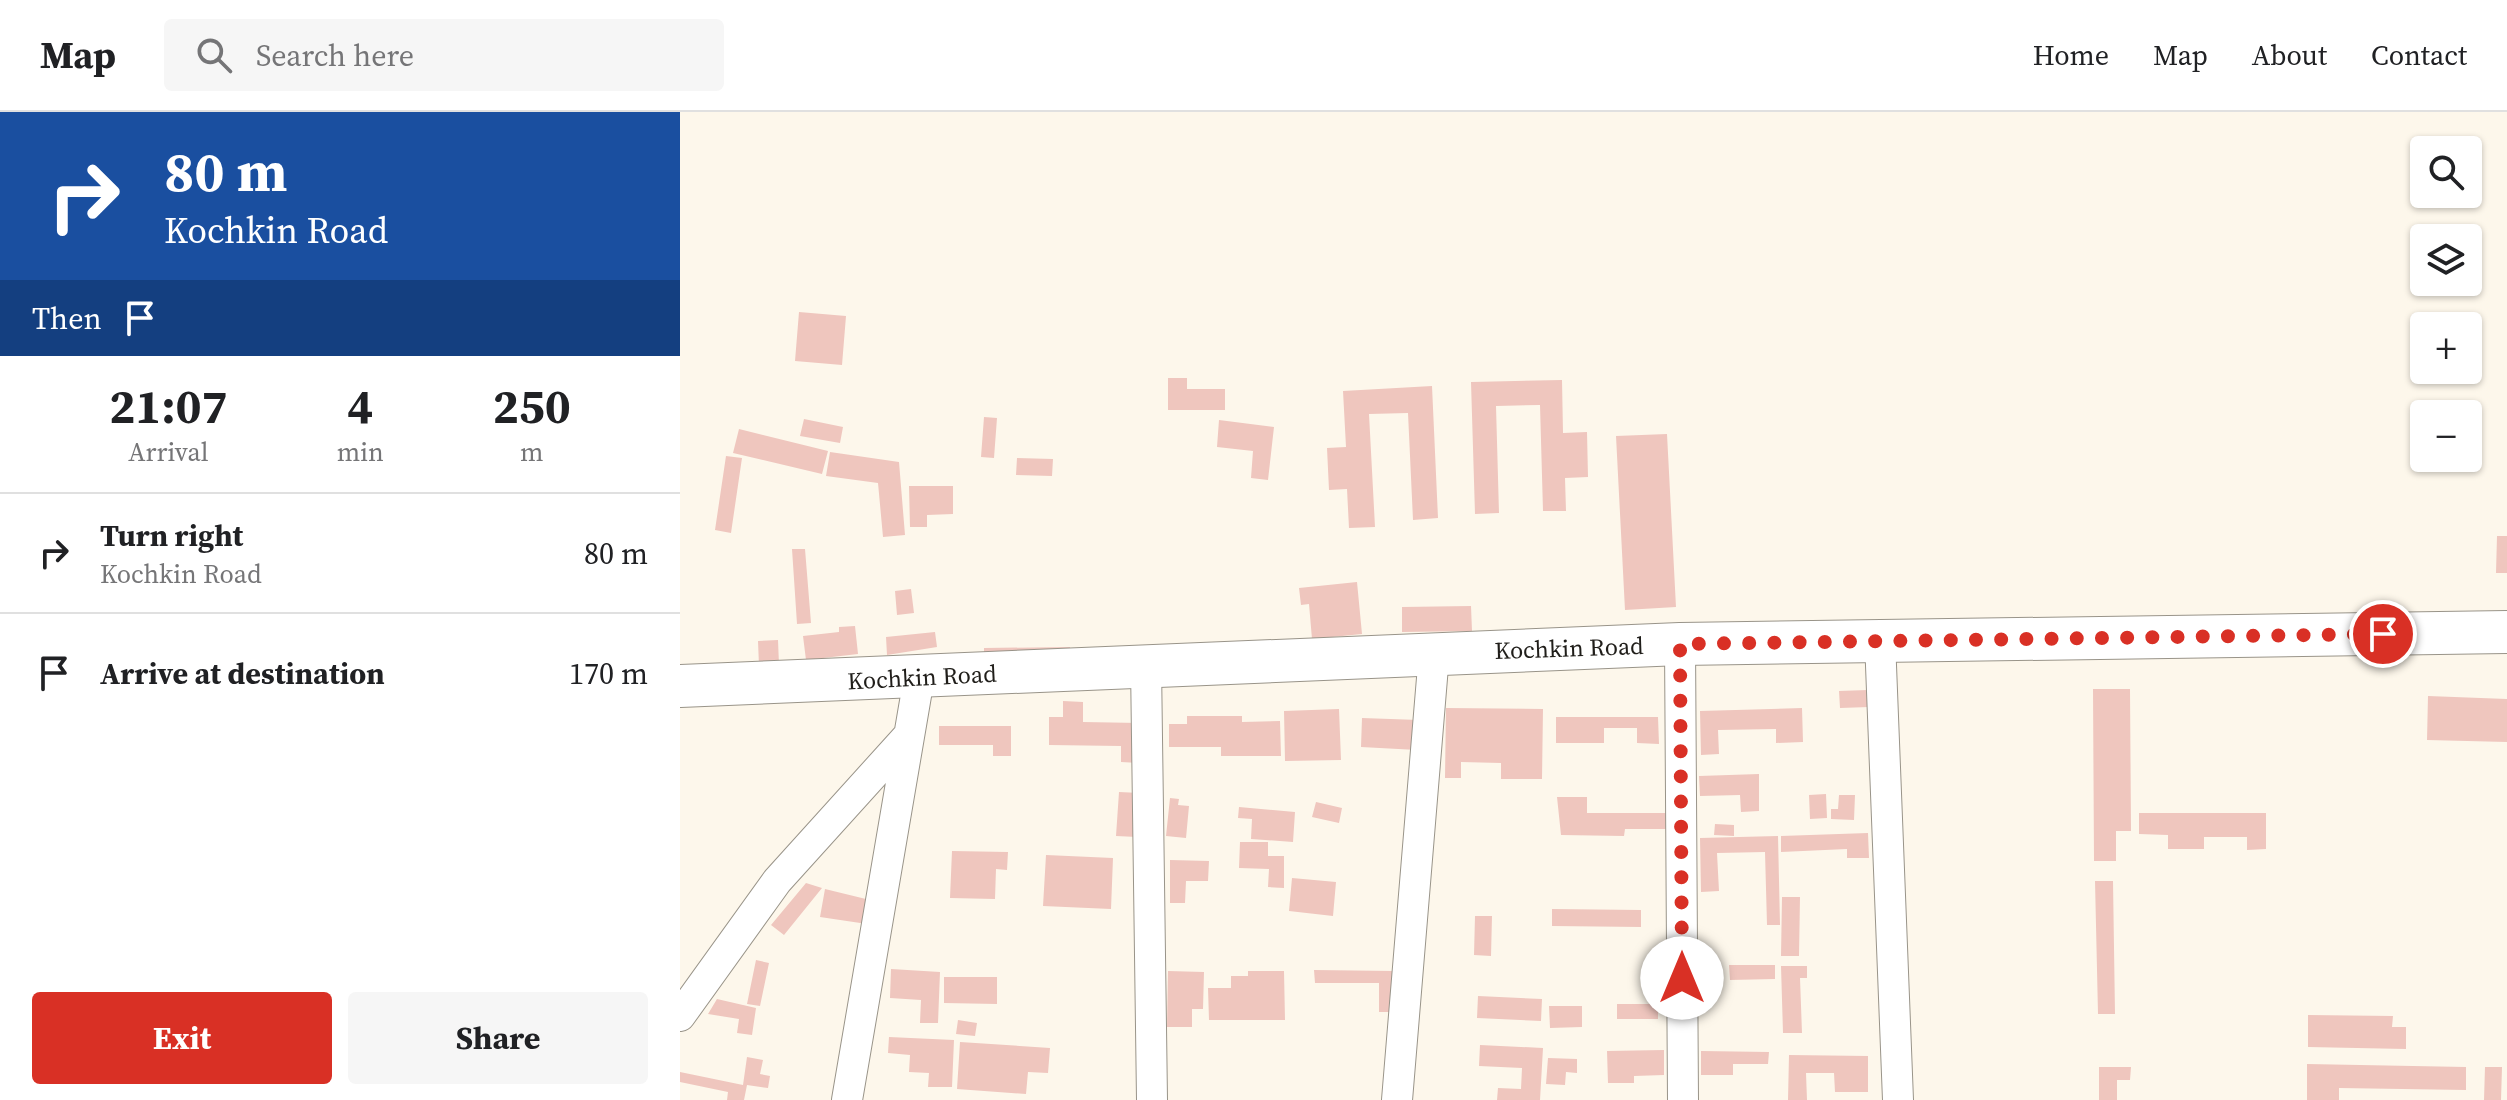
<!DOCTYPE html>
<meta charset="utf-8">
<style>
:root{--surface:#fff;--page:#f6f6f6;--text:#202124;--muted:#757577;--line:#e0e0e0;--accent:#d93025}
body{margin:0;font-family:"Source Serif 4",serif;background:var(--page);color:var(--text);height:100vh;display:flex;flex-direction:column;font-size:30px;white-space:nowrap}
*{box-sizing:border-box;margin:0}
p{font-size:26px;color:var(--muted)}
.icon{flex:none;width:44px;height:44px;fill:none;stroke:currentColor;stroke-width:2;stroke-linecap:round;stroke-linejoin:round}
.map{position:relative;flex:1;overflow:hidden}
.sheet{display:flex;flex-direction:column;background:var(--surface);width:680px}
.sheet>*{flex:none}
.banner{background:#1a4fa0;color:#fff;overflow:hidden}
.buttons{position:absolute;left:1730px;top:24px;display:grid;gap:16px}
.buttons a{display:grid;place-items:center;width:72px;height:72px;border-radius:8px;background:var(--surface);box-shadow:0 2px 6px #0004;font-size:40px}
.pin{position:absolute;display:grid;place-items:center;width:68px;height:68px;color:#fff;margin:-34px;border:4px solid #fff;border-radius:50%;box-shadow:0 2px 8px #0007}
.me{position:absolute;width:88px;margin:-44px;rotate:0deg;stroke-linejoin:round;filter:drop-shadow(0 0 6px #0008)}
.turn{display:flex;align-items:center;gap:28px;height:168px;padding:0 32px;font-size:36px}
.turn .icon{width:104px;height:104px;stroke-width:2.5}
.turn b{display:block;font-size:56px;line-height:68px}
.then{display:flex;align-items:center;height:76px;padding:0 32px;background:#0003;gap:16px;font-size:30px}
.eta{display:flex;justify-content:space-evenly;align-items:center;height:136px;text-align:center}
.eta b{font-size:48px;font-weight:700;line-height:56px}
.primary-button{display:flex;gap:16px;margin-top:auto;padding:16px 32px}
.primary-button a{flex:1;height:92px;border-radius:8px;background:var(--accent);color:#fff;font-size:32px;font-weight:700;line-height:92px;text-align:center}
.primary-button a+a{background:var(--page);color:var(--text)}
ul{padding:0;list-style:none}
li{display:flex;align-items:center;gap:24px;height:120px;padding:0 32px;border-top:2px solid var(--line)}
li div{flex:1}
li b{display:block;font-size:30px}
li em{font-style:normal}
header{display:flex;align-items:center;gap:48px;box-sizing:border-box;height:112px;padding:0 40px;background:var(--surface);border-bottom:2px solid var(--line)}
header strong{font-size:38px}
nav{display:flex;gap:44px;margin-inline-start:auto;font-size:28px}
.search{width:560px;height:72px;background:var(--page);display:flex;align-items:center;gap:20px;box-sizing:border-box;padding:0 28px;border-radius:8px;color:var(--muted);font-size:30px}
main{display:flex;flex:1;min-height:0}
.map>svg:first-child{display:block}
.building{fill:#efc6be}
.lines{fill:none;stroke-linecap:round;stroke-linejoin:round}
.minor-casing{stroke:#999489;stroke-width:32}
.secondary-casing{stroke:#999489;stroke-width:44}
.minor{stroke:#fff;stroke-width:30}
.secondary{stroke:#fff;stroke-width:42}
.route{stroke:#d93025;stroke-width:14;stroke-dasharray:0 25.2}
.labels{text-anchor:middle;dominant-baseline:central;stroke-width:7;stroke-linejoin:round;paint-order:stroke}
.street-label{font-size:24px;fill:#201e1a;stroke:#fff}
</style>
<header>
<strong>Map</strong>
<div class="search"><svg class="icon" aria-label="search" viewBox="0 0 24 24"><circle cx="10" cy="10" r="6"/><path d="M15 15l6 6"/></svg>Search here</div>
<nav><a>Home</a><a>Map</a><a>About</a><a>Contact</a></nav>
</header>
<main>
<section class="sheet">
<div class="banner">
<div class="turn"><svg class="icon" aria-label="right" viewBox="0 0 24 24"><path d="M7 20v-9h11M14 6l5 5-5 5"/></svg><div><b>80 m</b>Kochkin Road</div></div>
<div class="then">Then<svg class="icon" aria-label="arrive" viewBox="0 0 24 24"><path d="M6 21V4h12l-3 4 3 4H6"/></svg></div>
</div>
<div class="eta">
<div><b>21:07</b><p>Arrival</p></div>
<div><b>4</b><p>min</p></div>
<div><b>250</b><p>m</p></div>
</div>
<ul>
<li><svg class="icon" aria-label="right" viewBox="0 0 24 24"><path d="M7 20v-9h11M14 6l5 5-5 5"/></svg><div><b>Turn right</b><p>Kochkin Road</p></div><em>80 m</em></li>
<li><svg class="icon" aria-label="arrive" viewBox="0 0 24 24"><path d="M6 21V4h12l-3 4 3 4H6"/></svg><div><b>Arrive at destination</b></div><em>170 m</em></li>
</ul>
<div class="primary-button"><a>Exit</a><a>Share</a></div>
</section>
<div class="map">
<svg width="1827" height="988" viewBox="0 0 1827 988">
<rect width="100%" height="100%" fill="#fdf7eb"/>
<path class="building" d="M119 200 166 204 162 253 115 249Z
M488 266H507V277H545V298H488Z
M882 268 883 321 907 320 908 365 885 366 886 399H863L860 293 816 294 819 401 795 402 791 270Z
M752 274 758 406 733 408 728 301 689 302 695 415 669 416 667 377 649 378 647 336 666 335 663 279Z
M304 305 317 306 314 346 301 345Z
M124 307 163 315 160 331 120 324Z
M539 308 594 315 588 368 571 366 573 339 537 335Z
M59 317 148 339 142 362 53 341Z
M987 322 996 495 945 498 936 324Z
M150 340 219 350 225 423 203 425 198 371 146 364Z
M46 344 62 346 51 421 35 418Z
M337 346 373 347 372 364 336 363Z
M229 374H273V402L247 403V415H230Z
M1817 424H1827V461H1816Z
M112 437H125L131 511 117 512Z
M677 470 682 522 632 527 629 492 621 493 619 476Z
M231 477 234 501 217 503 215 479Z
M791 494 792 519 722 520V495Z
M175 514 178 542 126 548 123 524 159 520V515Z
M255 520 257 535 207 543 206 525Z
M98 528 99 553 79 554 78 529Z
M390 535 391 550 304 551V536Z
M1413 577H1450L1451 719H1436V749H1414Z
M1188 578 1189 595 1160 596 1159 579Z
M1748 584 1827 587V630L1747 628Z
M383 589 403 590V610L460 611 459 651 441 650V634L369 633V605H383Z
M766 596 863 597 862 667H821V651L781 650V666H765Z
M1122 596 1123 630 1096 631V617L1038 618 1039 642 1021 643 1020 599Z
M659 597 661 648 605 649 604 599Z
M507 604H562V610L600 609 601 644H541V635H489V612H507Z
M876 605H978L979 632 957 631V616H924V631H876Z
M682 606 739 608 737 638 681 635Z
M259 614H331V644H313V633H259Z
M1079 662V699L1061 700 1060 683 1020 684 1019 664Z
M439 680 460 681 457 725 436 724Z
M1146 682 1147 706 1130 707 1129 683Z
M1159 683H1175L1174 708 1151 707V697H1158Z
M877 685H907V701H990V717H945L944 724 881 723Z
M490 686 499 687 498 693 509 694 506 726 486 724Z
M636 690 662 696 659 711 632 705Z
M559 695 615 700 613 730 571 727 572 707 558 706Z
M1459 701H1586V737L1567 738V725H1524V737H1488V723L1459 722Z
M1035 712 1054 713V724L1034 723Z
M1188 721 1189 746H1167V737L1101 740V724Z
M1098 724 1100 813H1087L1085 740 1037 741 1039 779 1021 780 1020 726Z
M560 730H588V744H604V776L588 775 589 757 559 756Z
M272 739 328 740 327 758 316 757 315 787 270 786Z
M366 743 433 746 431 797 363 794Z
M490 748 529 749 528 769H506L505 791H490Z
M612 766 656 770 653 804 609 799Z
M1415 769H1433L1435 902H1418Z
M126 771 142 776 104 823 91 813Z
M145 777 190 788 187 812 140 805Z
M1102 785H1120L1119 844H1101Z
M872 797 961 798V815L872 814Z
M795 804H812L811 844 794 843Z
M76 848 89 851 80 894 67 892Z
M1049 853H1095V867L1050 868Z
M1101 854H1127V866H1120L1122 921H1103Z
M211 857 260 860 258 911H240L241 888 210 886Z
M634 858 714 859V900H699V871H635Z
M488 859 524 860 523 897H512V915H487Z
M568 859H604L605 908H529L528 876H551V864H568Z
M264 865H317V892L264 891Z
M798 884 862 887 861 909 797 906Z
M37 887 76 896 72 923 57 921 59 907 28 902Z
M937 892H978V907H937Z
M869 894H902V915L870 916Z
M1628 903 1713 904 1712 915H1726V937L1628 935Z
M278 908 297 911 295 924 276 922Z
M209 925 274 928 272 975H248L249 961 229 960 230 943 208 941Z
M280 930 370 936 368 961 348 960 346 982 277 977Z
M800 933 863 936 860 988H817L818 976 841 977 842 956 799 954Z
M984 938V963L954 964V971H928L927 939Z
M1021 939 1089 940 1088 952H1053V963H1021Z
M1109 943 1188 944V980H1155L1154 961H1126L1127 988H1108Z
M67 945 83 948 80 962 90 964 88 976 67 973 64 988H47L48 980 0 970V960L63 973Z
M868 946 897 947V961L886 960 885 973 866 972Z
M1627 952 1786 955V978L1659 976V988H1627Z
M1419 955H1451L1450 968H1437V988H1419Z
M1805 955H1822L1821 988H1804Z"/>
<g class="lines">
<g class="minor-casing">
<path id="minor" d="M1200 528 1218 988
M1000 532 1003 988
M466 553 472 988
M0 904 97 769 229 623
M167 988 239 566
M717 988 754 542"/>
</g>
<g class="secondary-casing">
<path id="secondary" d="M0 574 1000 532 1827 520"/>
</g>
<use href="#minor" class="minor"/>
<use href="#secondary" class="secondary"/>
</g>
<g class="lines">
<path class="route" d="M1002 866 1000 532 1703 522"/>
</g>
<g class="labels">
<g class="street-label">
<text transform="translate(889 536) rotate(-2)">Kochkin Road</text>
<text transform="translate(242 565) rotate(-3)">Kochkin Road</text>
</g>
</g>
</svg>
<div class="buttons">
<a><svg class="icon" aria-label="search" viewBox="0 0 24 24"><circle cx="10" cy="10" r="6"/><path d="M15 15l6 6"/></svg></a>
<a><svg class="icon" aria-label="layers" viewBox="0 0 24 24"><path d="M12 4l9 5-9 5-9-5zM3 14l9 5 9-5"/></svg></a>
<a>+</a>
<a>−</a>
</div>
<div class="pin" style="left:1703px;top:522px;background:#d93025"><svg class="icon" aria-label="arrive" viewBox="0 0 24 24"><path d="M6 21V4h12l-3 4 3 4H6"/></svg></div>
<svg class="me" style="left:1002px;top:866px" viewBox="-20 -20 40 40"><circle r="19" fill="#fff"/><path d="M0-13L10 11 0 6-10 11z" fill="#d93025"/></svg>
</div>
</main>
